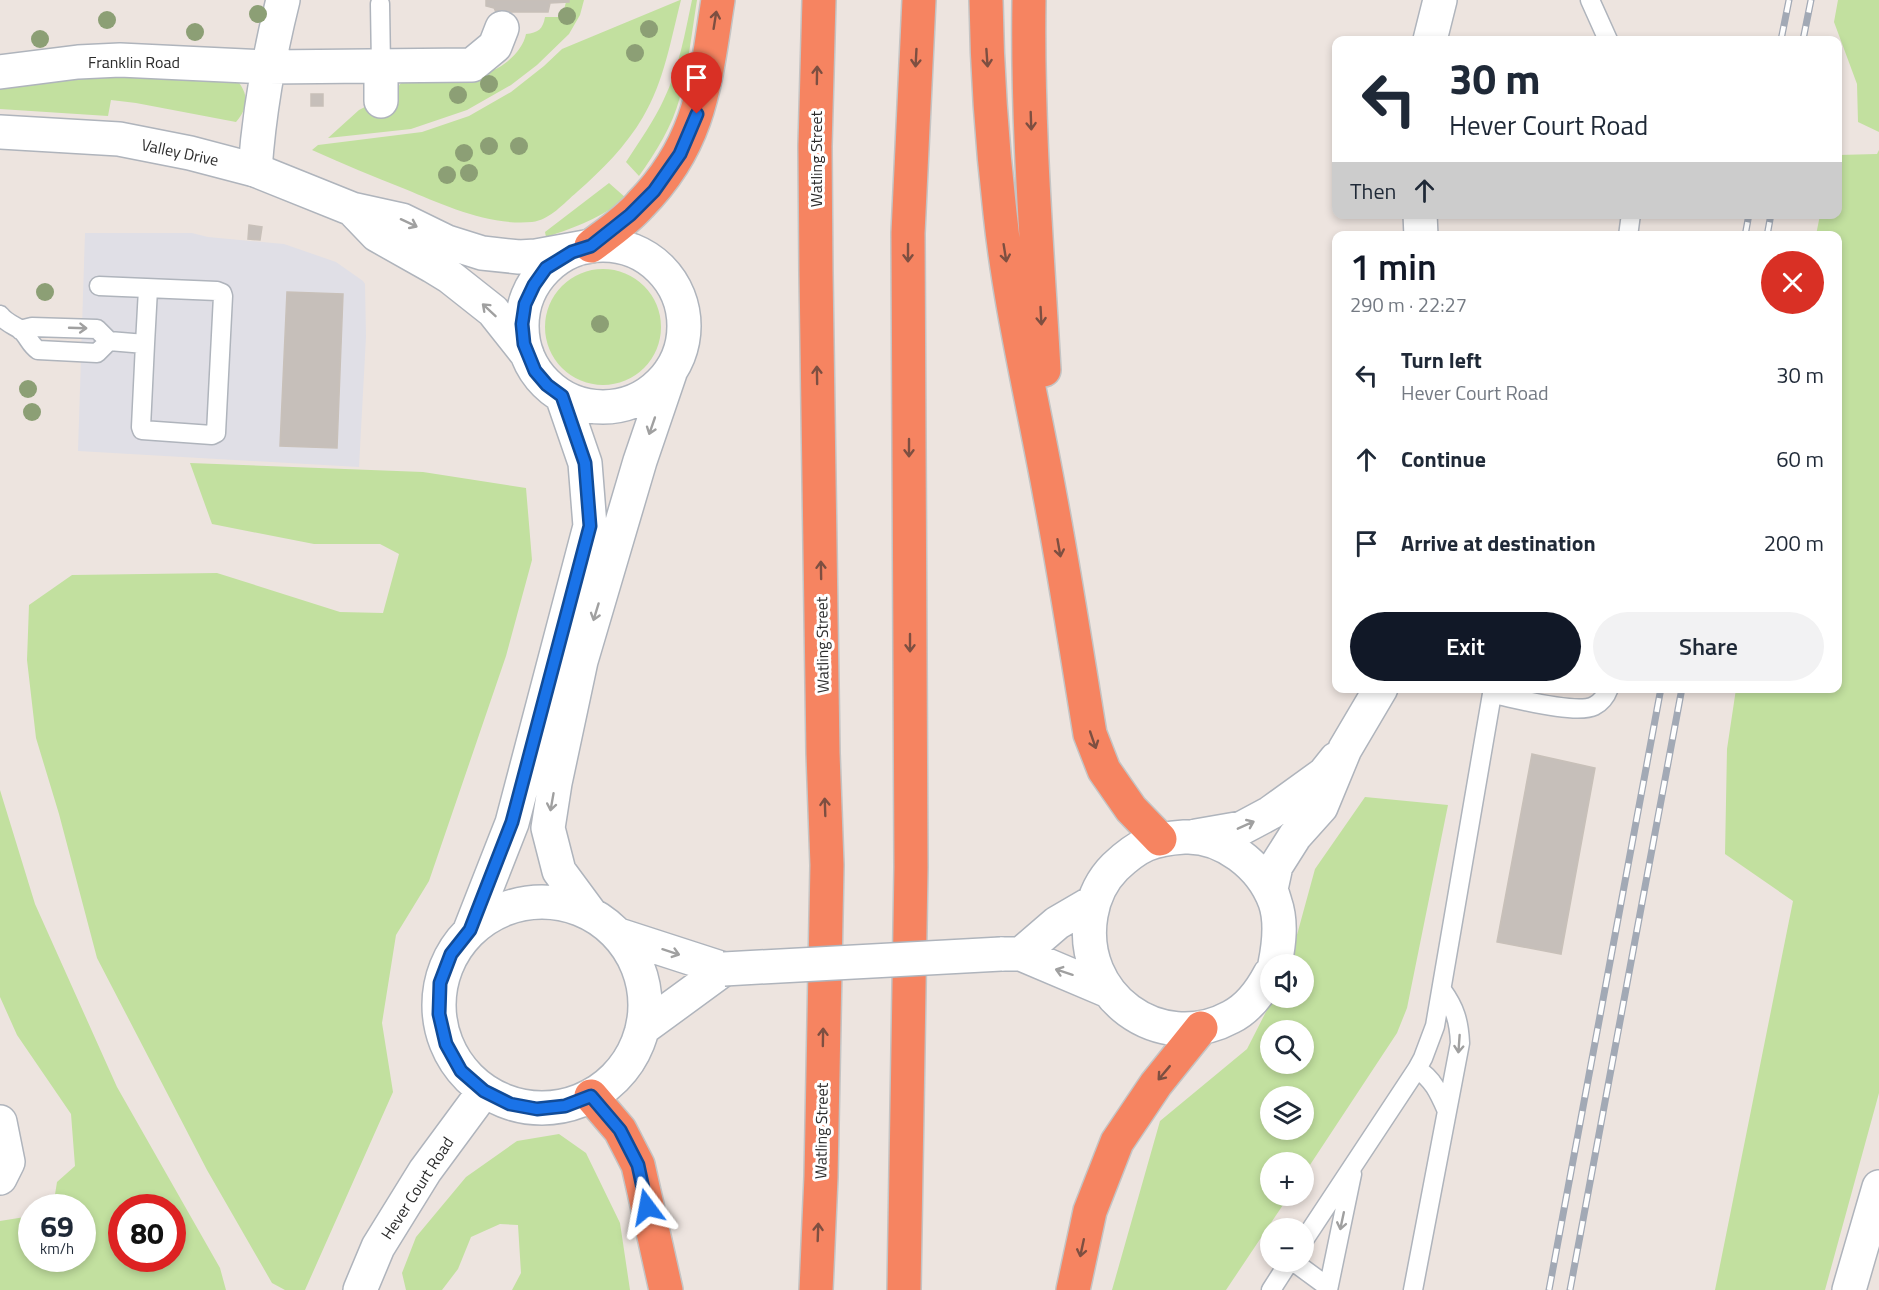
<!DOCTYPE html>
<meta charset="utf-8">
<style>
:root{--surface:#fff;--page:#f2f2f3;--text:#1f2937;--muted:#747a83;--accent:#111827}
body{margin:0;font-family:"Titillium Web",sans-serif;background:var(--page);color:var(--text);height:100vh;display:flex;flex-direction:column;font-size:22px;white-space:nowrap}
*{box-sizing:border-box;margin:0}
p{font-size:20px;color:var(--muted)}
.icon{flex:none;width:33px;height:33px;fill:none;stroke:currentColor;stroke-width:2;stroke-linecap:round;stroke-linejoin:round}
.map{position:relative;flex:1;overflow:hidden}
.details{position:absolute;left:1332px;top:231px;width:510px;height:462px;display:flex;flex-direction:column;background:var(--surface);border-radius:12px;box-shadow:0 3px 9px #0003}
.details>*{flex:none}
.banner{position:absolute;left:1332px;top:36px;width:510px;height:183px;border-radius:12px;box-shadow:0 3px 9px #0003;background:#fff;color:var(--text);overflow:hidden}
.fabs{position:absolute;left:1260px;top:954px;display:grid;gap:12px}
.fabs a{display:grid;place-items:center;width:54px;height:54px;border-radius:50%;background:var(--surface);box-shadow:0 3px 9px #0003;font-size:30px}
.speed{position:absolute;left:18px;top:1194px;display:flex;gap:12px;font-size:30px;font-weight:700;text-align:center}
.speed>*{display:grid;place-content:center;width:78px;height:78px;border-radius:50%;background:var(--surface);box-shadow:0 3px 9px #0003;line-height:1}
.speed small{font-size:15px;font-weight:400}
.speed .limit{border:9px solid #d22;background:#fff;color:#111}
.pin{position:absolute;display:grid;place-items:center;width:51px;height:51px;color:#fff;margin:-62px -26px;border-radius:50% 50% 50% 0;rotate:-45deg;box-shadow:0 0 6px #0007}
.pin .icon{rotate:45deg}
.me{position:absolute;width:66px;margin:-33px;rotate:347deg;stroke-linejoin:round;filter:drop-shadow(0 0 4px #0008)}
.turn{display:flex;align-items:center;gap:21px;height:126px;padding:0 18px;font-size:27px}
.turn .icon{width:78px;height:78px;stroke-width:2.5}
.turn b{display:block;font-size:42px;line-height:51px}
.then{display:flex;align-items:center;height:57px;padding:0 18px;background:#0003;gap:12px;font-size:22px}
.round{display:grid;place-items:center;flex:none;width:63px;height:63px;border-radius:32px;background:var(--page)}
.head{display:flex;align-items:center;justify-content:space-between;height:102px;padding:0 18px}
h1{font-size:36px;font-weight:600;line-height:45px;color:var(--accent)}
.action{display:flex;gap:12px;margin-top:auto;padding:12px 18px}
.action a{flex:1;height:69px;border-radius:36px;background:var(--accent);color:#fff;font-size:24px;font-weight:600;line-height:69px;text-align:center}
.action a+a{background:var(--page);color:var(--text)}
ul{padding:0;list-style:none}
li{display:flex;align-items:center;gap:18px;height:84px;padding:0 18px}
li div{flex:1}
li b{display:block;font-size:22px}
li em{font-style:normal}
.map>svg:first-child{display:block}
.industrial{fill:#e0dfe6}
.green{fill:#c2e09f;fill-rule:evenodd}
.building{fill:#c6bfba;stroke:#c8c0b9;stroke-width:1.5}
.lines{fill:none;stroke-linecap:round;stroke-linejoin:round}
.lane-casing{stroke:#afb4bc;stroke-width:21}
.street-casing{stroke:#afb4bc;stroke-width:36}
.secondary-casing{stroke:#afb4bc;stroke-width:36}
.highway-casing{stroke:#c4c4c4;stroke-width:36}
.lane{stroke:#fff;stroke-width:18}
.street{stroke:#fff;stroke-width:33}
.secondary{stroke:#fff;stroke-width:33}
.highway{stroke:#f68461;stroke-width:33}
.rail-casing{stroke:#a2a9b5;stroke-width:7}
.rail{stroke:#fff;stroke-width:4.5;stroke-dasharray:14;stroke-linecap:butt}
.secondary-bridge-casing{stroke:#afb4bc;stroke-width:36;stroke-linecap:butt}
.secondary-bridge{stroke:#fff;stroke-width:33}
.tree{fill:#8c9f75}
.oneway{stroke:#7d4f41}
.oneway2{stroke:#a0a0a0}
.route-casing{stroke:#114b97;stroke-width:15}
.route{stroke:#1a73e8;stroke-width:10}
.labels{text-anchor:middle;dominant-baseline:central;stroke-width:6;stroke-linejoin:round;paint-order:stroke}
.street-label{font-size:16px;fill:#2c2c2c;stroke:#fff}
</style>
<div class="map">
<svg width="1879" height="1290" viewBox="0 0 1879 1290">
<rect width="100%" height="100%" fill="#ede4df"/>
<path class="industrial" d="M85 233H192L208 237 284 244 336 262 363 281 365 284 366 337 359 467 78 451Z"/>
<path class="green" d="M569 0H584L580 15 569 34 537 65 511 85 467 110 411 129 328 138 359 110 396 91 400 84 409 78 488 72C504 68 523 50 526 34 538 33 543 29 545 17H562L566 2Z
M680 0H681C671 39 664 82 643 117 626 146 602 170 577 192 564 203 550 220 532 222 488 226 444 205 405 189 374 177 343 164 312 150L318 145 422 132 469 116 511 92 544 66 562 49Z
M692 0H697C692 32 688 66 680 97 672 127 656 152 639 176L626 162C639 142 654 121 664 99 679 68 685 33 692 0Z
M1838 0H1879V132L1858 122 1857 84 1834 22Z
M58 73 236 79C249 94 249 107 236 122L136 103 111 100 108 116 0 109V82Z
M1879 150V1093L1825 1290H1715L1793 901 1725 854 1727 749 1736 689 1838 688V236L1816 235 1820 215 1838 214V155L1877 154Z
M609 183 626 198C600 218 577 227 546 237L545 232Z
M545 327a58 58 0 1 1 116 0a58 58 0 1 1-116 0Z
M190 463 423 472 526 488 532 560 506 656 429 881 396 935 382 1023 393 1092 305 1290H285L272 1283 207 1170 97 958 59 814 36 738 27 660 29 605 72 575 217 573 340 612 383 613 399 554 380 544H314L212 524Z
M0 790 35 904 117 1087 220 1268 226 1290H0V1221L31 1216 32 1258H82V1208L53 1207 57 1182 75 1166 71 1114 17 1035 0 997ZM122 1208H172V1258H122Z
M1365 797 1448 805 1407 1008 1397 1033 1304 1174V1162H1270V1196H1289L1226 1290H1112L1160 1121 1247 1049 1273 998H1304V964H1289L1315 869ZM1270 1030H1304V1064H1270ZM1270 1096H1304V1130H1270Z
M559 1134 586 1153 620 1223 630 1290H512L521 1273 518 1225 500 1224 471 1237 458 1269 442 1290H406L402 1273 416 1237 466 1177 517 1141Z"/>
<path class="building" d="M486 0H569V2L550 3 548 12H496L494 8 486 6Z
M311 94H323V106H311Z
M249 225 262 227 260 240 248 239Z
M287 292 343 294 337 448 280 446Z
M1532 754 1595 768 1561 954 1497 942Z"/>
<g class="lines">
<g class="lane-casing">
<path id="lane" d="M1590 0 1608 40
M380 4 381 66
M1628 236 1631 214
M99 286 217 291 222 293 223 296 216 433 212 435 142 430 141 427 145 344
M0 315C6 323 14 325 21 330 28 336 30 345 38 350L97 353 109 341
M20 330 32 327 97 329 109 341 145 344 148 289
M1492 694C1514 698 1576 715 1594 706 1602 702 1606 696 1609 688
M1417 1069C1433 1079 1439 1093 1447 1111
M1304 1240 1417 1069 1423 1058 1435 1026 1493 688
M1294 1262 1328 1287
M1271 1290 1289 1262
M1328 1290 1352 1174
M1413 1290 1460 1043C1459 1021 1455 1008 1442 990"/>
</g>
<g class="street-casing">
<path id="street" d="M0 72 78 62 120 60 268 67 472 65 495 46 502 28
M381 101V66
M255 170C259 113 269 56 283 0
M0 1122 8 1162 0 1178
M1849 1290 1879 1187"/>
</g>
<g class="secondary-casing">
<path id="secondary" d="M1430 40 1440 0
M0 132 119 139 190 153 255 170 352 209 402 220 447 242 482 253 519 257 536 256 591 246
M353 210 377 235 432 266 450 277 493 311 527 354
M1420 214 1421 236
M522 326a81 81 0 1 1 162 0a81 81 0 1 1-162 0Z
M1196 836 1242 828 1270 813 1324 774 1336 759
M439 1005a103 103 0 1 1 206 0a103 103 0 1 1-206 0Z
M1275 902 1271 889 1276 866 1295 836 1321 807 1345 749 1381 688
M590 913 559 871 548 828 555 783 581 661 640 461 671 370
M470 930 512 823 590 526 585 463 562 396
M619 935 724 969
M1001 954H1021L1106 990
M1021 954 1057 923 1093 902
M1270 974C1261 991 1249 1008 1231 1017 1159 1056 1077 995 1091 915 1094 897 1102 880 1115 867 1138 845 1152 839 1184 837 1223 835 1262 866 1275 902 1282 922 1279 944 1275 964
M642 1029 724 969
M360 1290 378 1247 425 1171 484 1091"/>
</g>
<g class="highway-casing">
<path id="highway" d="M986 0C987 71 992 143 1000 213 1010 308 1033 402 1050 496 1065 575 1077 655 1090 734L1104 770 1131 809 1160 839
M1029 0C1027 123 1037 247 1044 370
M591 246C608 233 626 221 640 205 702 142 705 82 718 0
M591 1096 620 1130 638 1165 666 1290
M816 1290 821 1177 827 865 823 753 816 273 815 146 819 0
M904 1290 911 867 908 233 919 0
M1073 1290 1090 1211 1117 1142 1156 1084 1201 1028"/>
</g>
<use href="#lane" class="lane"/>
<use href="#street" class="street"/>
<use href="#secondary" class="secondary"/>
<use href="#highway" class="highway"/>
<g class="rail-casing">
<path id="rail" d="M1781 40 1789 0
M1803 40 1811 0
M1745 236 1749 214
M1767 236 1771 214
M1549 1290 1661 688
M1570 1290 1682 688"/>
</g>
<use href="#rail" class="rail"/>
<g class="secondary-bridge-casing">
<path id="secondary-bridge" d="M724 969 1001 954"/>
</g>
<use href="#secondary-bridge" class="secondary-bridge"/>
</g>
<g class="tree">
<circle cx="258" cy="14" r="9"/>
<circle cx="567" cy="16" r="9"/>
<circle cx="107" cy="20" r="9"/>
<circle cx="649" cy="29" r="9"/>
<circle cx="195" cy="32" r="9"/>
<circle cx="40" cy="39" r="9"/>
<circle cx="635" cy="53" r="9"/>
<circle cx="489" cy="84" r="9"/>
<circle cx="458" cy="95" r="9"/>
<circle cx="489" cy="146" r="9"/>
<circle cx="519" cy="146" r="9"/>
<circle cx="464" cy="153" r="9"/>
<circle cx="469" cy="173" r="9"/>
<circle cx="447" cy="175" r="9"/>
<circle cx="45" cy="292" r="9"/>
<circle cx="600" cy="324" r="9"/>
<circle cx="28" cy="389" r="9"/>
<circle cx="32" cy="412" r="9"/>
</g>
<defs><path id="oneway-shaft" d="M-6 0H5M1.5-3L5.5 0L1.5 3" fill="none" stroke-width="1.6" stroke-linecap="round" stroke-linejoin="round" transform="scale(1.5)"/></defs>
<g class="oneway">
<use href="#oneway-shaft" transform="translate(715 20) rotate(-81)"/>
<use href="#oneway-shaft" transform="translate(916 58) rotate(93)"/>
<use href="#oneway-shaft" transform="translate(987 58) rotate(86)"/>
<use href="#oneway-shaft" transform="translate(817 75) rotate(-89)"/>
<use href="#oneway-shaft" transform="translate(1031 121) rotate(88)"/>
<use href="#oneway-shaft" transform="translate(908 253) rotate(90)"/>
<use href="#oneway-shaft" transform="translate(1005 253) rotate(81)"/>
<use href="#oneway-shaft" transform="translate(1041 316) rotate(87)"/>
<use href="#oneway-shaft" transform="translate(817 375) rotate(-91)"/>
<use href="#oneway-shaft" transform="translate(909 448) rotate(90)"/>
<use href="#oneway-shaft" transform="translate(1059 548) rotate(80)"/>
<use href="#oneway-shaft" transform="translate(821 570) rotate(-91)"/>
<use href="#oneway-shaft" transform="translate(910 643) rotate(90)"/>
<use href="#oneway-shaft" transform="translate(1093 740) rotate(71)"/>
<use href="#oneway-shaft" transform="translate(825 807) rotate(-92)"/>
<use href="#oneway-shaft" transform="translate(823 1037) rotate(-89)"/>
<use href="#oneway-shaft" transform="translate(1164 1073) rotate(130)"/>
<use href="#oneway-shaft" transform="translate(818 1232) rotate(-88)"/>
<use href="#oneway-shaft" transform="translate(1082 1248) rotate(102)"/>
</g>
<g class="oneway2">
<use href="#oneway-shaft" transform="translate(409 223) rotate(25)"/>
<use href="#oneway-shaft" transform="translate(489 310) rotate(-137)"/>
<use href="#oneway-shaft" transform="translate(78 328) rotate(2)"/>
<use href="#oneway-shaft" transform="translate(652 426) rotate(109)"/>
<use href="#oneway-shaft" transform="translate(596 612) rotate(107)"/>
<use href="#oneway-shaft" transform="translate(552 802) rotate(100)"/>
<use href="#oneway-shaft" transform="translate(1246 825) rotate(-24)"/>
<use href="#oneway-shaft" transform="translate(671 952) rotate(18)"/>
<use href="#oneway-shaft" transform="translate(1064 972) rotate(-162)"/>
<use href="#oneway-shaft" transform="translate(1459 1044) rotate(94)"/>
<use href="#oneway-shaft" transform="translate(1342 1221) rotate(102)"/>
</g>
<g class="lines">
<g class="route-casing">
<path id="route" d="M647 1207 638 1165 620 1130 591 1096 565 1106 537 1109 510 1104 484 1091 461 1071 446 1044 439 1014 440 983 451 954 470 930 512 822 590 526 585 463 562 396 547 385 535 371 524 344 522 324 525 304 534 285 546 268 572 252 591 246 630 215 654 191 680 154 697 114"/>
</g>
<use href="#route" class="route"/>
</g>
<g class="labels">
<g class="street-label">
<text x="134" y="62">Franklin Road</text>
<text transform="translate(180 152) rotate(12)">Valley Drive</text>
<text transform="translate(816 159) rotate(-90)">Watling Street</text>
<text transform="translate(822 645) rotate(-91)">Watling Street</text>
<text transform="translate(821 1131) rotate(-89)">Watling Street</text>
<text transform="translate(417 1188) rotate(-57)">Hever Court Road</text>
</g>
</g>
</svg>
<div class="fabs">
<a><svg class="icon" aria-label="sound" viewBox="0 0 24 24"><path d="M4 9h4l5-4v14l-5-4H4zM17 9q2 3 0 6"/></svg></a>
<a><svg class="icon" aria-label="search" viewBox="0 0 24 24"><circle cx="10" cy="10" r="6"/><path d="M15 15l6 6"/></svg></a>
<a><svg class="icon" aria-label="layers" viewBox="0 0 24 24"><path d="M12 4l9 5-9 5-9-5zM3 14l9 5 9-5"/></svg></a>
<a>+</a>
<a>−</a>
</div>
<div class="speed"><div>69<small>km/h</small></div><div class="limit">80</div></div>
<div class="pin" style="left:697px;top:114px;background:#d93025"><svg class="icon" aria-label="arrive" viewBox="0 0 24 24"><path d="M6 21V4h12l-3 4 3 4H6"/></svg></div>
<svg class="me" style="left:647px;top:1207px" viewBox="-20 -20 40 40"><path d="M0-17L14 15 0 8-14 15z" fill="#1a73e8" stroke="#fff" stroke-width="4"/></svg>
<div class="banner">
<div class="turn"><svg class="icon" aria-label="left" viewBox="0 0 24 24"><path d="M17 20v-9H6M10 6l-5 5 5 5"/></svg><div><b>30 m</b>Hever Court Road</div></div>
<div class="then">Then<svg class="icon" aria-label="ahead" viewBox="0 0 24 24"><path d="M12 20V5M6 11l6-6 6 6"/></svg></div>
</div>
<section class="details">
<div class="head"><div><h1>1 min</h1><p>290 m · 22:27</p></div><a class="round" style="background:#d93025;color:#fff"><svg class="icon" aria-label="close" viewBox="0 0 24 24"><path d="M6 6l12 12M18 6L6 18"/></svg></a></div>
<ul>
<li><svg class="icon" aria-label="left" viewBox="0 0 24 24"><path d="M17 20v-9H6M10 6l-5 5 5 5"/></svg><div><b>Turn left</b><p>Hever Court Road</p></div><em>30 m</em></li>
<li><svg class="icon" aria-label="ahead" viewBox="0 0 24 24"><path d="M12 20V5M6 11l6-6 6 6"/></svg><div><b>Continue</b></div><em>60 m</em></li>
<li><svg class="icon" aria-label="arrive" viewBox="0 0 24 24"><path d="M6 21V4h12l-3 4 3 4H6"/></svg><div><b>Arrive at destination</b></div><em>200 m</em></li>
</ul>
<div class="action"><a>Exit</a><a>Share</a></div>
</section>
</div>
